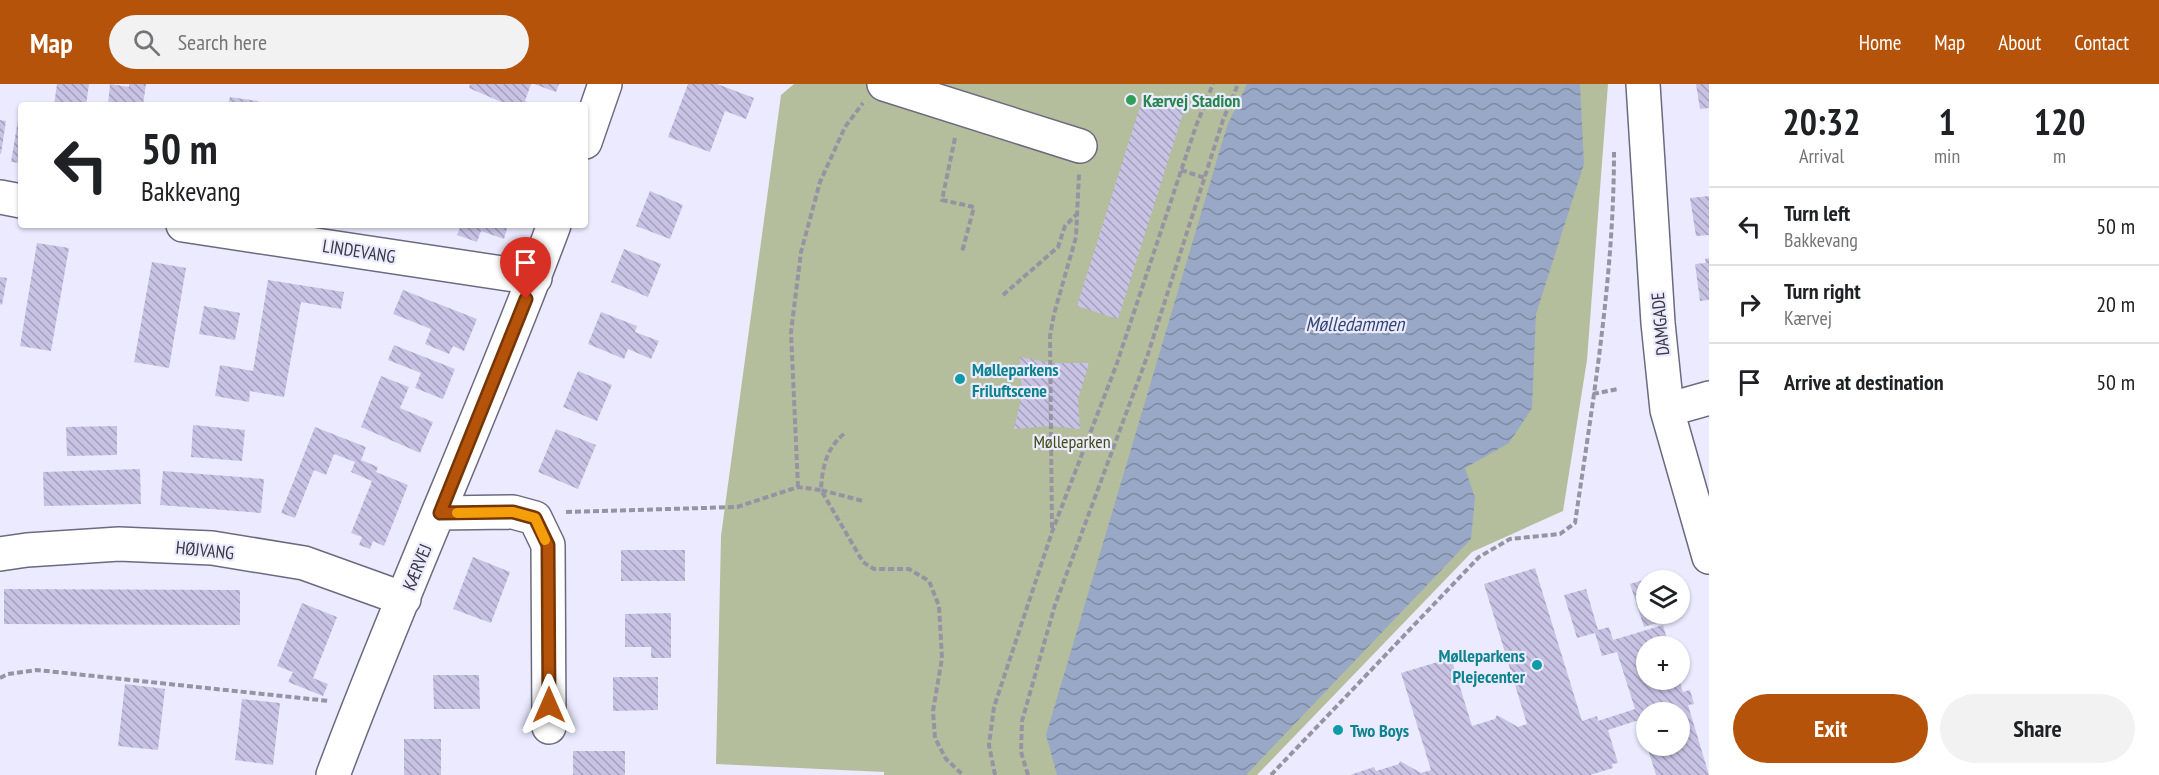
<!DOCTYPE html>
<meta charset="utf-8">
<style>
:root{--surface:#fff;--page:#f2f2f2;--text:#202124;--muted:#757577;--line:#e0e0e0;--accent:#b45309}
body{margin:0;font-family:"PT Sans Narrow",sans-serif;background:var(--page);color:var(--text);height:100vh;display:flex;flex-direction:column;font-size:22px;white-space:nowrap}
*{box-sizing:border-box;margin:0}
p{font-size:20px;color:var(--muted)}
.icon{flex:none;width:33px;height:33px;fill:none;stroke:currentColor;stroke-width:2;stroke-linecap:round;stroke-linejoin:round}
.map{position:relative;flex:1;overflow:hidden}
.sheet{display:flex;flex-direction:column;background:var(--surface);width:450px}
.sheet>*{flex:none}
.hud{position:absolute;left:18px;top:18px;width:570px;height:126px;border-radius:6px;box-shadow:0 2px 4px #0004;background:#fff;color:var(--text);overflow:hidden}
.controls{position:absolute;left:1636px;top:486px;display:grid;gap:12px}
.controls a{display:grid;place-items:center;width:54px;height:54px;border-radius:50%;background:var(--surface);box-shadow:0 2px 4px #0004;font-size:30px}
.pin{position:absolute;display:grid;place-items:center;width:51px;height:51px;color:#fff;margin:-62px -26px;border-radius:50% 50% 50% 0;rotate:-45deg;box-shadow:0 0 6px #0007}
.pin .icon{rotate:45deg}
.me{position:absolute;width:66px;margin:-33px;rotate:0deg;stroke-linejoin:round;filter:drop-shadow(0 0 4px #0008)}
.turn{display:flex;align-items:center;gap:21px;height:126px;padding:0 24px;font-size:27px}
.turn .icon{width:78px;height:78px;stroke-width:2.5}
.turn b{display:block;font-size:42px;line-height:51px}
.eta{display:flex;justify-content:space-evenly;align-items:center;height:102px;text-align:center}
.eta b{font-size:36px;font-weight:700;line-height:42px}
.cta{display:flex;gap:12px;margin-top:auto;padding:12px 24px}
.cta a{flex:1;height:69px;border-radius:36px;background:var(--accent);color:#fff;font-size:24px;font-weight:700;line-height:69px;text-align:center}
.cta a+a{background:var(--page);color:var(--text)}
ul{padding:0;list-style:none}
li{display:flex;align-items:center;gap:18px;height:78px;padding:0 24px;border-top:2px solid var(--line)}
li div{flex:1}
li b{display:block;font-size:22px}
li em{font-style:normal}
header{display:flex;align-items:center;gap:36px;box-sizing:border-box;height:84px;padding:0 30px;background:var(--accent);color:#fff}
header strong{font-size:28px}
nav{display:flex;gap:33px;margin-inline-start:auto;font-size:21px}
.search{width:420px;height:54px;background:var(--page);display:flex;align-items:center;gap:15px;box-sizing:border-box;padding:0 21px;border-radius:33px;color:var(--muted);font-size:22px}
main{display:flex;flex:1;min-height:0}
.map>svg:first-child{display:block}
.green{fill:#b5be9c}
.water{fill:url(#water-waves)}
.building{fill:url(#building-back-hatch)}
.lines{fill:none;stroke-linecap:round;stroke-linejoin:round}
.minor-casing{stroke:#6c6980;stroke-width:36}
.path{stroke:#9594a3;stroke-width:4;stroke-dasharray:6 3;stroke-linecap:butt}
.minor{stroke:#fff;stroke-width:33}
.route-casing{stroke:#753606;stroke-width:15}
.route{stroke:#b45309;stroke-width:10}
.slow{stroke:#f59e0b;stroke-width:10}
.leisure-dot{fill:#2e9e5b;stroke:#eceaff;stroke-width:2}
.culture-dot{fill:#0f9aa8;stroke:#eceaff;stroke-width:2}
.labels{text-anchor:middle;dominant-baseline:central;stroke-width:4.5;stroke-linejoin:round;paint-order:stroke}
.leisure-label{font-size:18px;font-weight:bold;fill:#27864d;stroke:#eceaff;text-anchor:start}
.street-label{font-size:18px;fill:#393842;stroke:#eceaff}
.culture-label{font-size:18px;font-weight:bold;fill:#0d838f;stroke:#eceaff;text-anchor:start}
.park-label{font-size:18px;fill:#424c15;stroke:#eceaff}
.water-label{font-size:20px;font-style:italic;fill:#334974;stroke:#eceaff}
</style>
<header>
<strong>Map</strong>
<div class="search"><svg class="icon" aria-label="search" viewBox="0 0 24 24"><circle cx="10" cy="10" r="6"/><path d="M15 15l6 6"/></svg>Search here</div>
<nav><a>Home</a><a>Map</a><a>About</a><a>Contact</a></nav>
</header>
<main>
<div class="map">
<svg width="1709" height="691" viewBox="0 0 1709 691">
<defs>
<pattern id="water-waves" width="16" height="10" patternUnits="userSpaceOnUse" patternTransform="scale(1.5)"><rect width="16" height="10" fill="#98a8c6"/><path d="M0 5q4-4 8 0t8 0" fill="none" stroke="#7d8aa2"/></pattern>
<pattern id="building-back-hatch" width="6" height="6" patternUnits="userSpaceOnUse" patternTransform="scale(1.5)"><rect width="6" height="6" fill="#c8c3e5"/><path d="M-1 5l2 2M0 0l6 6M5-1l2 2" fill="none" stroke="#a39fbb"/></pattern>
</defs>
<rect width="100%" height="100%" fill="#eceaff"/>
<path class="green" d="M794 0H1608L1587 276 1563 427 1472 468 1257 691H884V688L716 680 721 452 781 11Z"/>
<path class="water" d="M1247 0H1580L1584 80 1536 230 1532 324 1509 359 1465 384 1475 414 1471 455 1246 691H1057L1046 651 1227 42Z"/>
<path class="building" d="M57 0H89L86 21H54Z
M110 0 129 3V0H146L143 21H108Z
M470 0H531L525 17 534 21H508L469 4Z
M534 0H559L556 8Z
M688 0H717L754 14 746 35 725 27 710 68 668 53Z
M1696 0H1709V24L1700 25Z
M230 13 258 17V21H228Z
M1143 13 1184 26 1118 235 1077 222Z
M20 24H21V79L11 78Z
M0 36 6 37 1 70H0Z
M650 107 683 121 670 155 636 142Z
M1709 112V151L1696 152 1690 114Z
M461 141H508L504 155 481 147 477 158 457 151Z
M37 159 69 164 51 267 20 262Z
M624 165 661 180 648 213 611 198Z
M1709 174V216L1700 217 1695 180 1706 179 1705 175Z
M152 178 186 184 169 284 134 278Z
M0 193 7 194 2 221 0 220Z
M268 196 344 208 341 225 301 218 284 313 250 307 249 318 215 312 220 281 253 287Z
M403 206 477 235 464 267 453 262 449 270 425 260 431 245 393 230Z
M204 222 240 229 235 256 199 250Z
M601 228 637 242 635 248 659 257 651 275 628 265 624 275 588 260Z
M394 261 455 285 443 315 415 304 421 289 388 276Z
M1020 273 1051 279H1089L1078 315 1080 345 1049 342 1014 345 1022 312Z
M578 287 612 301 597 337 563 323Z
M381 292 409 303 400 324 433 338 420 369 361 343Z
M193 341 245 346 242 377 191 373Z
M117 342V371L67 372 66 343Z
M315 343 366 363 361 376 378 383 376 388 408 401 384 462 373 457 370 465 359 461 362 453 351 449 372 397 351 388 355 378 334 370 326 391 314 386 295 434 281 429Z
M556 345 596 361 578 405 538 388Z
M140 385 141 420 44 422 43 388Z
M163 387 264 395 261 429 160 421Z
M621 466H685V497H621Z
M473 473 510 488 491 539 453 525Z
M1535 484 1582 637 1597 632 1598 637 1635 625 1617 568 1602 572 1595 549 1577 554 1564 511 1586 505 1598 546 1609 543 1613 556 1663 541 1669 562H1647V596H1679L1683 608 1690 606 1694 620 1688 621 1709 691H1656L1647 662H1680V628H1647V660L1639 636 1608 646 1618 679 1612 680 1613 684 1590 691H1350L1374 683 1376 687 1399 680 1400 677 1421 689 1431 686 1401 589 1451 574 1472 642 1495 635 1497 631 1518 643 1527 640 1484 500Z
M1653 493 1654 496H1647V530H1664L1666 536 1644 543 1630 500Z
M4 505 240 506V541L4 540Z
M302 519 337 533 313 594 328 600 323 612 288 598 293 588 277 582Z
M671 529V574H651V563H625V530Z
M433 591H479L480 625H434Z
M613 593H658V626L613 627Z
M125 600 165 605 158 666 118 662Z
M242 615 280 619 273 681 235 676Z
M404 655H441V691H404Z
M573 667H625V691H573Z"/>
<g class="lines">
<g class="minor-casing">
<path id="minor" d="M884 0 1080 62
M1643 0 1658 239 1667 326 1709 473
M585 58 605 0
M0 113 21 117
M183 141 535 194
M1667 326 1709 314
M440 429 513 428 535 434 548 461 549 643
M0 470 27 466 119 460 212 464 304 479 404 515
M333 691C402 506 485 326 554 141"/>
</g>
<path class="path" d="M955 54 942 116 974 123 962 168
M1181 86 1205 94
M1003 211 1058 163 1065 142 1077 130
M1593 310 1618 305
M844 350C826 364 822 385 821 406L863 417
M798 403 791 248 801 168 820 98 845 43 863 19
M566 428 737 423 798 403 821 406 863 478 874 485H909L929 497 939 522 942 574 933 627 935 654 946 675 963 691
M1052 444 1050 252 1054 230 1076 153 1079 90
M0 594 8 590 37 586 329 617
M995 691 989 661 994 623 1052 448 1116 282 1196 42 1213 0
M1028 691 1021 668 1022 637 1055 521 1147 273 1223 36 1238 0
M1271 691 1479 473 1510 455 1560 450 1575 439C1593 317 1614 192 1614 68"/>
<use href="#minor" class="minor"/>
</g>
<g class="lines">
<g class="route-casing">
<path id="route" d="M526 215 440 429 513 428 535 434 548 461 549 621"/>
</g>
<use href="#route" class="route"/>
<path class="slow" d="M457 429 513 428 535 434 545 456"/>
</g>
<circle class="leisure-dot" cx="1131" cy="16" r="6"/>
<g class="culture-dot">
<circle cx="960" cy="295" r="6"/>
<circle cx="1537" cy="581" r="6"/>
<circle cx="1338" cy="646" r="6"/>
</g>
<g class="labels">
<g class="leisure-label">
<text x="1143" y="16">Kærvej Stadion</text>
</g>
<g class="street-label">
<text transform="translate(359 167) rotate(9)">LINDEVANG</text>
<text transform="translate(1660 240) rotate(-95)">DAMGADE</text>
<text transform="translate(205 466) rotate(6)">HØJVANG</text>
<text transform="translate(417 483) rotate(-68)">KÆRVEJ</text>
</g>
<g class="culture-label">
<text x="972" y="285">Mølleparkens<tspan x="972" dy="21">Friluftscene</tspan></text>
<text x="1525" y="571" text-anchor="end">Mølleparkens<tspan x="1525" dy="21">Plejecenter</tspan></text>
<text x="1350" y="646">Two Boys</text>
</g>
<g class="park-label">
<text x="1072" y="357">Mølleparken</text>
</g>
<g class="water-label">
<text x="1355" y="240">Mølledammen</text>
</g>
</g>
</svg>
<div class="controls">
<a><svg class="icon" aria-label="layers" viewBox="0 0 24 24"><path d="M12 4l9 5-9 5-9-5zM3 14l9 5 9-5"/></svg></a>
<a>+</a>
<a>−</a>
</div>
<div class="pin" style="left:526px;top:215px;background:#d93025"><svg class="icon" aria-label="arrive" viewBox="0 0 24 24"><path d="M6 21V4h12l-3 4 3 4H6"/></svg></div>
<svg class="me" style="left:549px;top:621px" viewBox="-20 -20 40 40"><path d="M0-17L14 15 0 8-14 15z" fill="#b45309" stroke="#fff" stroke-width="4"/></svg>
<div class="hud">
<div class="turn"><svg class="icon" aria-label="left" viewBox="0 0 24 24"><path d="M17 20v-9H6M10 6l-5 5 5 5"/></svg><div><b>50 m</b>Bakkevang</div></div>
</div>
</div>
<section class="sheet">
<div class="eta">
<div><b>20:32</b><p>Arrival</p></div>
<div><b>1</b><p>min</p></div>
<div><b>120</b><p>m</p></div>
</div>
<ul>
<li><svg class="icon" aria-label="left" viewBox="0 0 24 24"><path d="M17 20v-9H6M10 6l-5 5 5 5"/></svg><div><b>Turn left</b><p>Bakkevang</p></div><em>50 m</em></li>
<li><svg class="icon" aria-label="right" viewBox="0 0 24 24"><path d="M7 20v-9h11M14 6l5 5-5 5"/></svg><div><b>Turn right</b><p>Kærvej</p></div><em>20 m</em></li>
<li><svg class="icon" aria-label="arrive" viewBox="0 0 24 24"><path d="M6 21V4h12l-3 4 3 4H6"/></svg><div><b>Arrive at destination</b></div><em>50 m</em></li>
</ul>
<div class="cta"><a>Exit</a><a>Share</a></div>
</section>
</main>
